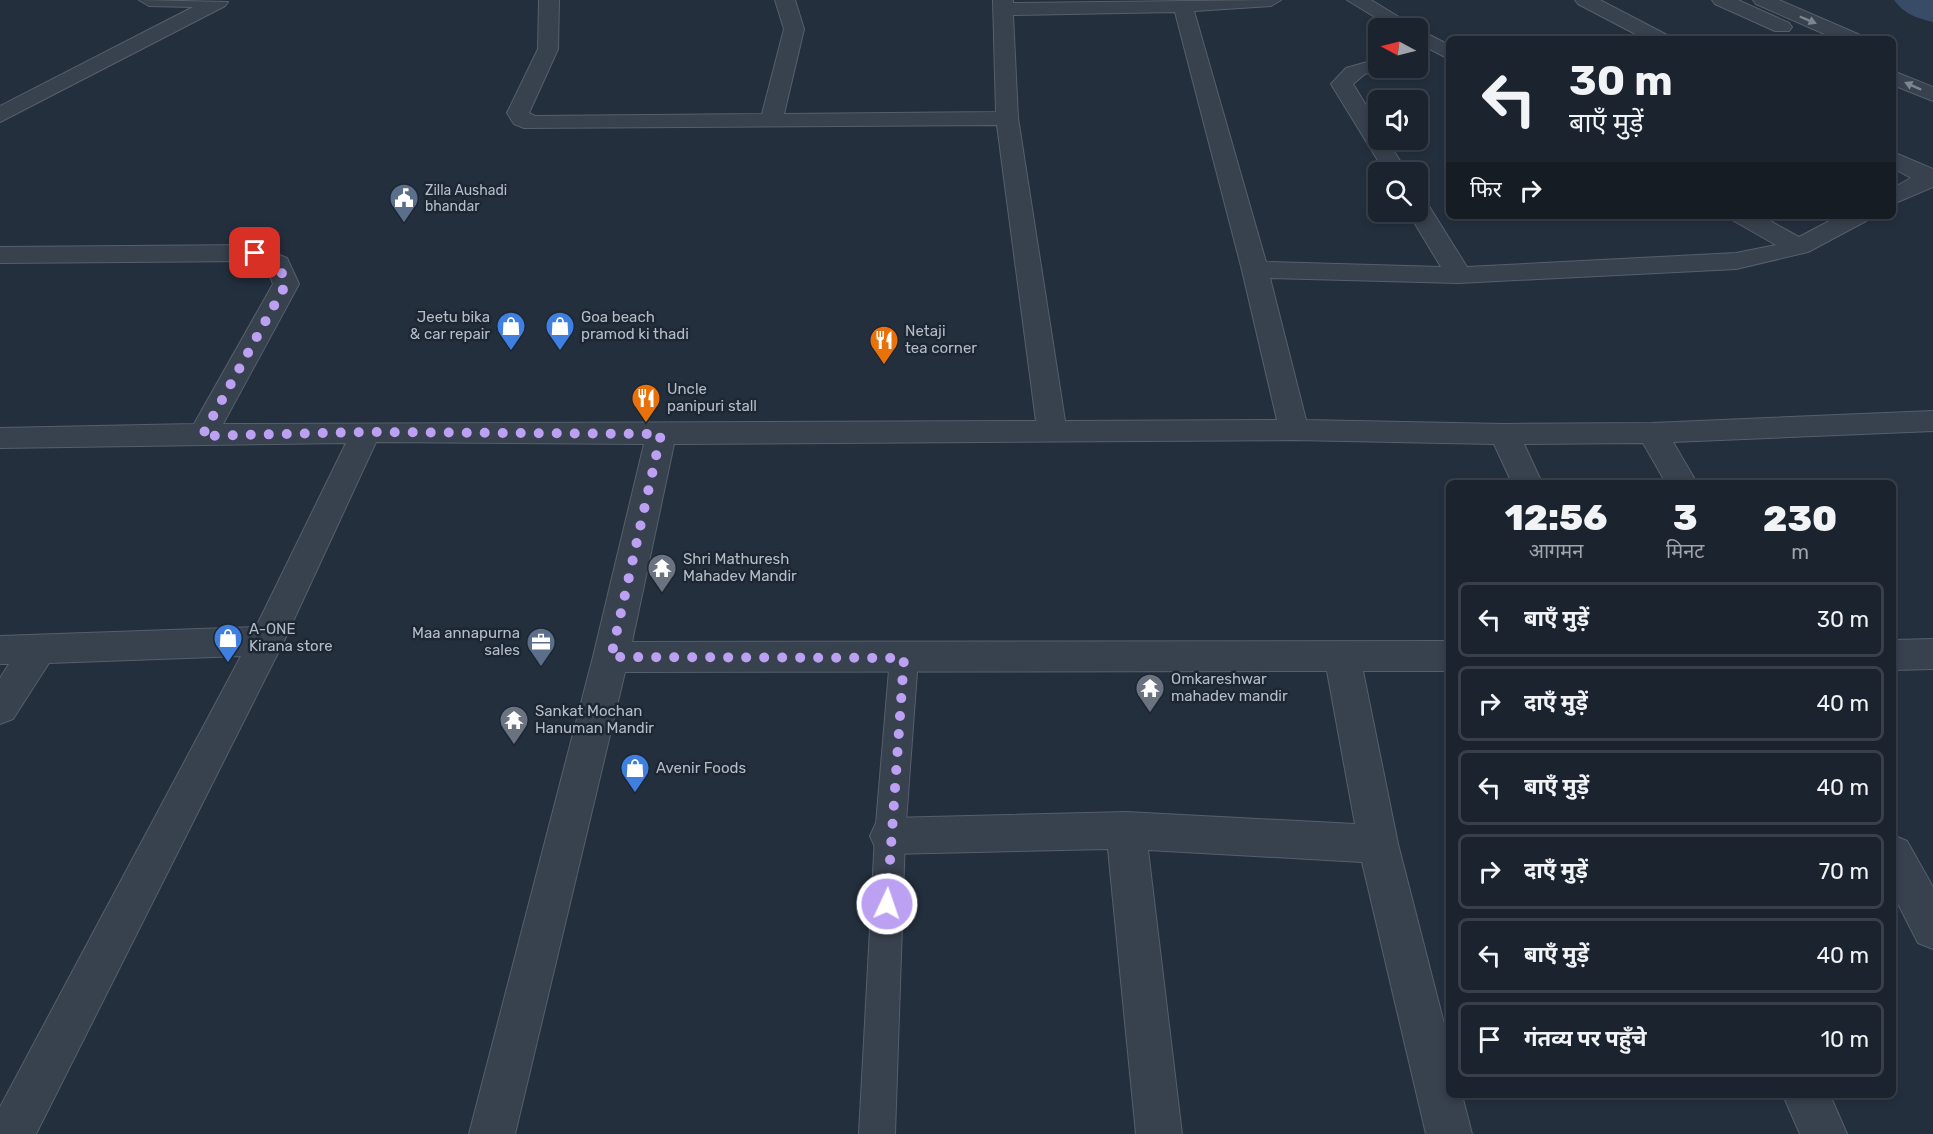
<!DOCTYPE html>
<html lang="hi">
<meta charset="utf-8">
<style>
:root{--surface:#1b232e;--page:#242b36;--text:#f1f3f6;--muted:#a0a4aa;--line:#39404a}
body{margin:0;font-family:Rubik,"Noto Sans Devanagari",sans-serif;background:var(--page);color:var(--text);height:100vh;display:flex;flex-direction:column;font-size:22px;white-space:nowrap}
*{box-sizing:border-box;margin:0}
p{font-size:20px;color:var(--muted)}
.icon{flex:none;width:33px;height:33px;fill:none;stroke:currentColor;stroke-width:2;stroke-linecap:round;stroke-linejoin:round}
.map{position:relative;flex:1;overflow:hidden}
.panel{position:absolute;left:1446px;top:480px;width:450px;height:618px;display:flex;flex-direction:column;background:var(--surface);border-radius:9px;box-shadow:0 3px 9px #0003,0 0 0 2px var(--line)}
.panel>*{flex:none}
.guide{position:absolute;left:1446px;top:36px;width:450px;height:183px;border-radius:9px;box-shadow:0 3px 9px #0003,0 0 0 2px var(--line);background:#1b232e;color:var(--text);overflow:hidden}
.needle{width:39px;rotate:277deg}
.fabs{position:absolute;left:1368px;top:18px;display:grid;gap:12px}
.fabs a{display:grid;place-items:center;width:60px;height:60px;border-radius:9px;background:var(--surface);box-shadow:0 3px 9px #0003,0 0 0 2px var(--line);font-size:30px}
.pin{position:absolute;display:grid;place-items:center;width:51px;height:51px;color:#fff;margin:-26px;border-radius:12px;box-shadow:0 3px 9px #0006}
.me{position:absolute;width:66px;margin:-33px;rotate:3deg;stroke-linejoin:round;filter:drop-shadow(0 0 4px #0008)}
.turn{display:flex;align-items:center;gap:21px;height:126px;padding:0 24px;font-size:27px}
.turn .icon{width:78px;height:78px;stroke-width:2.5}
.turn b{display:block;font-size:42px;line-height:51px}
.then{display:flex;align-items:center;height:57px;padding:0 24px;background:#0003;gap:12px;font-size:22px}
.eta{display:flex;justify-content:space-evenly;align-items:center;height:102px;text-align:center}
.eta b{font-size:36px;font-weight:800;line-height:42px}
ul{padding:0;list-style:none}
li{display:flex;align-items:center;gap:18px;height:75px;margin:0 12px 9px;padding:0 12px;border:3px solid var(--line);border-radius:9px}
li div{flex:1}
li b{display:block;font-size:22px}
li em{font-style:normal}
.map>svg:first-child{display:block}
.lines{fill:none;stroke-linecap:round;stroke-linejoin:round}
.river{fill:#394c67;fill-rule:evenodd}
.service-casing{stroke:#565f6c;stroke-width:2}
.minor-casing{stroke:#565f6c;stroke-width:2}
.tertiary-casing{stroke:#565f6c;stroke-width:2}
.service{fill:#38414e;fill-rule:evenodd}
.minor{fill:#38414e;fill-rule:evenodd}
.tertiary{fill:#38414e;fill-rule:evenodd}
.oneway{fill:#7c8592}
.route{stroke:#bca0f2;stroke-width:10;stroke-dasharray:0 18}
.labels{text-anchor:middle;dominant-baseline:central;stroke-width:5;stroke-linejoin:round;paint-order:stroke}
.far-poi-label{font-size:14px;fill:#b4bcc9;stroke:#1d2633;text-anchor:start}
.poi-label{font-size:15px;fill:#b4bcc9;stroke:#1d2633;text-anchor:start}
</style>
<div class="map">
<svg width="1933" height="1134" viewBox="0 0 1933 1134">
<rect width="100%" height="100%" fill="#242f3e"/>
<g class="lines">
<path class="river" d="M1894 0H1933V22C1916 18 1904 14 1894 0Z"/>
<g class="service-casing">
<path id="service" d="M904 647 914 650 918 658 905 836 895 1134H859L875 836 890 658 894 650Z"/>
</g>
<g class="minor-casing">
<path id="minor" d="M139 0 228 2 225 6 0 122V106L193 7 149 6Z
M539 0H559L558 49 529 113 535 116 762 114 784 29 775 0H795L804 29 784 114 996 112 993 0H1013V3L1281 0 1271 6 1194 11 1266 262 1441 267 1408 212H1418V201L1427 203 1467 267 1736 253 1776 245 1734 221 1731 216H1761L1799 237 1839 216H1869L1866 221 1808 252 1736 269 1459 283 1270 278 1306 420 1504 424 1652 423 1933 411V431L1673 442 1697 483H1666L1643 443 1524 444 1542 483H1512L1494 444 1294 440 674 444 632 642 1449 641V671H1363L1398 844 1449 1043V1095H1462L1472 1134H1426L1362 862 1148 850 1182 1134H1136L1108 849 890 854 876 849 870 836 876 823 890 818 1126 812 1355 824 1327 671 625 672 515 1134H469L593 657 644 444 376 442 284 641 36 1134H0V1107L241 656 49 663 13 719 0 724V678L9 664H0V636L256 627 346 443 0 448V428L194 424 273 284 267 268 251 261 0 263V247L255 245 287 258 299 284 223 424 1036 421 997 125 524 128 514 124 507 113 538 49ZM1175 12 1242 270 1277 420 1065 421 1018 118 1013 15Z
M1347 0H1371L1417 28H1393Z
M1575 0H1600L1667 35 1670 39H1645L1578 4Z
M1418 29 1449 45V59L1418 43Z
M1378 59V68H1387L1385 69 1365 74 1353 84 1378 125V140H1387L1407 172H1385L1331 84 1346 68Z
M1893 152 1933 169V187L1893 204V188L1911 178 1893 168Z
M1933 639V669L1893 670V640Z
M1893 835 1907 841 1933 887V949L1918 943 1893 894Z
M1783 1095H1830L1847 1134H1800Z"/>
</g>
<g class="tertiary-casing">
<path id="tertiary" d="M1712 0H1738L1789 23 1792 27 1789 31H1775L1715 4Z
M1753 0H1779L1860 35 1863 39H1836L1756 4Z
M1893 71 1933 87V101L1893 85Z"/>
</g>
<use href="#service" class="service"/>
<use href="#minor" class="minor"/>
<use href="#tertiary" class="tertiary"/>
</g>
<defs><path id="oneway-solid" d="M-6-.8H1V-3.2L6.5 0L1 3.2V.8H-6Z" transform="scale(1.5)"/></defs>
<g class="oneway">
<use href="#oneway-solid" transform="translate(1808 20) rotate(23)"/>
<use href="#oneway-solid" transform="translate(1913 86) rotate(-156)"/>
</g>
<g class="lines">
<path class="route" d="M255 253 278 263 286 284 202 436 366 432 661 434 611 657 904 658 887 904"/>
</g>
<defs>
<g id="civic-pin" transform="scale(1.5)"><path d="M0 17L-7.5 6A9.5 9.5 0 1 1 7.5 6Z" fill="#5c6f8a" stroke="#1d2633"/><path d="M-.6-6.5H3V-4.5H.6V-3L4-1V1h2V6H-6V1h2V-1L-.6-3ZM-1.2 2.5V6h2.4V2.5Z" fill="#fff"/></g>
<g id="shop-pin" transform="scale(1.5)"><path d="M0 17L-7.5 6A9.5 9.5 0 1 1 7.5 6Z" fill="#3f7fe0" stroke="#1d2633"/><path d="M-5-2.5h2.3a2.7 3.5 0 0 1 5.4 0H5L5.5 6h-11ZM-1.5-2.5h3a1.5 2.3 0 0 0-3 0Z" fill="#fff"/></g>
<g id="restaurant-pin" transform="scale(1.5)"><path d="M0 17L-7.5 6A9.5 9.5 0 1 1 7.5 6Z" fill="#e8710a" stroke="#1d2633"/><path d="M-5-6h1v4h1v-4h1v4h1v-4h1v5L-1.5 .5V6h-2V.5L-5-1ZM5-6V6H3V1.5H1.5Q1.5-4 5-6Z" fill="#fff"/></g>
<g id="temple-pin" transform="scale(1.5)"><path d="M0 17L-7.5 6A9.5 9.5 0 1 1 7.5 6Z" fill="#6b7280" stroke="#1d2633"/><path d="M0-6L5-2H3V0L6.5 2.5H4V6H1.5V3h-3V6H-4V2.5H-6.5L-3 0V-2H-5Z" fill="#fff"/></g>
<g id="office-pin" transform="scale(1.5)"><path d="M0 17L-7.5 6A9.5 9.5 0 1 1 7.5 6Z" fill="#5c6f8a" stroke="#1d2633"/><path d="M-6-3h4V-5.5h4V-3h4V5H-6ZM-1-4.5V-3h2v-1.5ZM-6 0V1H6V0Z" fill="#fff"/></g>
</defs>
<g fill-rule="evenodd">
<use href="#civic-pin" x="404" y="198"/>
<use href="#shop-pin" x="511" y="326"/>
<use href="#shop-pin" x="560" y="326"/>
<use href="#restaurant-pin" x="884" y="340"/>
<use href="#restaurant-pin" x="646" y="398"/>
<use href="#temple-pin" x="662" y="568"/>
<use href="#shop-pin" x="228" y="638"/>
<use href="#office-pin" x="541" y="642"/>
<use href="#temple-pin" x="1150" y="688"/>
<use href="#temple-pin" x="514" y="720"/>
<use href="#shop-pin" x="635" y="768"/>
</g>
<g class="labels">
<g class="far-poi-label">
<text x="425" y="190">Zilla Aushadi<tspan x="425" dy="16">bhandar</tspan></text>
</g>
<g class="poi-label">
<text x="490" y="317" text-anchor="end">Jeetu bika<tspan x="490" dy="17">&amp; car repair</tspan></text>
<text x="581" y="317">Goa beach<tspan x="581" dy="17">pramod ki thadi</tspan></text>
<text x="905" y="331">Netaji<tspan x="905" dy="17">tea corner</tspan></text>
<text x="667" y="389">Uncle<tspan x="667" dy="17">panipuri stall</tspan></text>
<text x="683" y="559">Shri Mathuresh<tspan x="683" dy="17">Mahadev Mandir</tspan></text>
<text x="249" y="629">A-ONE<tspan x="249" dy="17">Kirana store</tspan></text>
<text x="520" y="633" text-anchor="end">Maa annapurna<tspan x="520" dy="17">sales</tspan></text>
<text x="1171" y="679">Omkareshwar<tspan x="1171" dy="17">mahadev mandir</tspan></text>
<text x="535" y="711">Sankat Mochan<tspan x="535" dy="17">Hanuman Mandir</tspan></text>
<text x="656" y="768">Avenir Foods</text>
</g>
</g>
</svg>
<div class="fabs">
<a><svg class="needle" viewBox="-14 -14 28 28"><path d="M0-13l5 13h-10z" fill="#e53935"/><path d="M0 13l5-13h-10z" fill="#a0a4aa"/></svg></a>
<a><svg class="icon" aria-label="sound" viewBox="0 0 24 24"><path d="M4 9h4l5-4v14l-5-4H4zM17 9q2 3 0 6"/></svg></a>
<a><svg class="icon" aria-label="search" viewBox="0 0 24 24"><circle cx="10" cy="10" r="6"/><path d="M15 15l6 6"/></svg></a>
</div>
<div class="pin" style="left:255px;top:253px;background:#d93025"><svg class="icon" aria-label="arrive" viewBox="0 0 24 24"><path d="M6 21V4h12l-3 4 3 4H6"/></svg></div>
<svg class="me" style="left:887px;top:904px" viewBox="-20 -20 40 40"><circle r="17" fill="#bca0f2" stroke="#fff" stroke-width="3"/><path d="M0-11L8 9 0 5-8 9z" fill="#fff"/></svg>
<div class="guide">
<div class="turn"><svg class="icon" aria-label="left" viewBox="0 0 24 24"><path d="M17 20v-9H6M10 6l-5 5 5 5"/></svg><div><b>30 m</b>बाएँ मुड़ें</div></div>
<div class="then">फिर<svg class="icon" aria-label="right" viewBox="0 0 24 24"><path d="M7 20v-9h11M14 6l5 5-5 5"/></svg></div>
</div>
<section class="panel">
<div class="eta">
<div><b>12:56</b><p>आगमन</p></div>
<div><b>3</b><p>मिनट</p></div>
<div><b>230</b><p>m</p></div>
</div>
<ul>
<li><svg class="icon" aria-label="left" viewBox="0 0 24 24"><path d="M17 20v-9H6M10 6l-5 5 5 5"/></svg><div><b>बाएँ मुड़ें</b></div><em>30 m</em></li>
<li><svg class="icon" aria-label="right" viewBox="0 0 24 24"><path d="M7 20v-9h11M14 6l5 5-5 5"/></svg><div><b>दाएँ मुड़ें</b></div><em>40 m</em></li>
<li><svg class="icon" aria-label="left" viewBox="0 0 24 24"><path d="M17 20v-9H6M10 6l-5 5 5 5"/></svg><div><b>बाएँ मुड़ें</b></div><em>40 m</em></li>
<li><svg class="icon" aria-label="right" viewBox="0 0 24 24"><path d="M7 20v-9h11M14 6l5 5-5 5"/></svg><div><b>दाएँ मुड़ें</b></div><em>70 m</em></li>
<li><svg class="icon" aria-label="left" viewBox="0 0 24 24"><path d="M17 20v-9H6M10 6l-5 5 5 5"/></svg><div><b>बाएँ मुड़ें</b></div><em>40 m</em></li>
<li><svg class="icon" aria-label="arrive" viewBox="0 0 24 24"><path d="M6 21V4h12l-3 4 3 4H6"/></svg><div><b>गंतव्य पर पहुँचे</b></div><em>10 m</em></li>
</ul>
</section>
</div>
